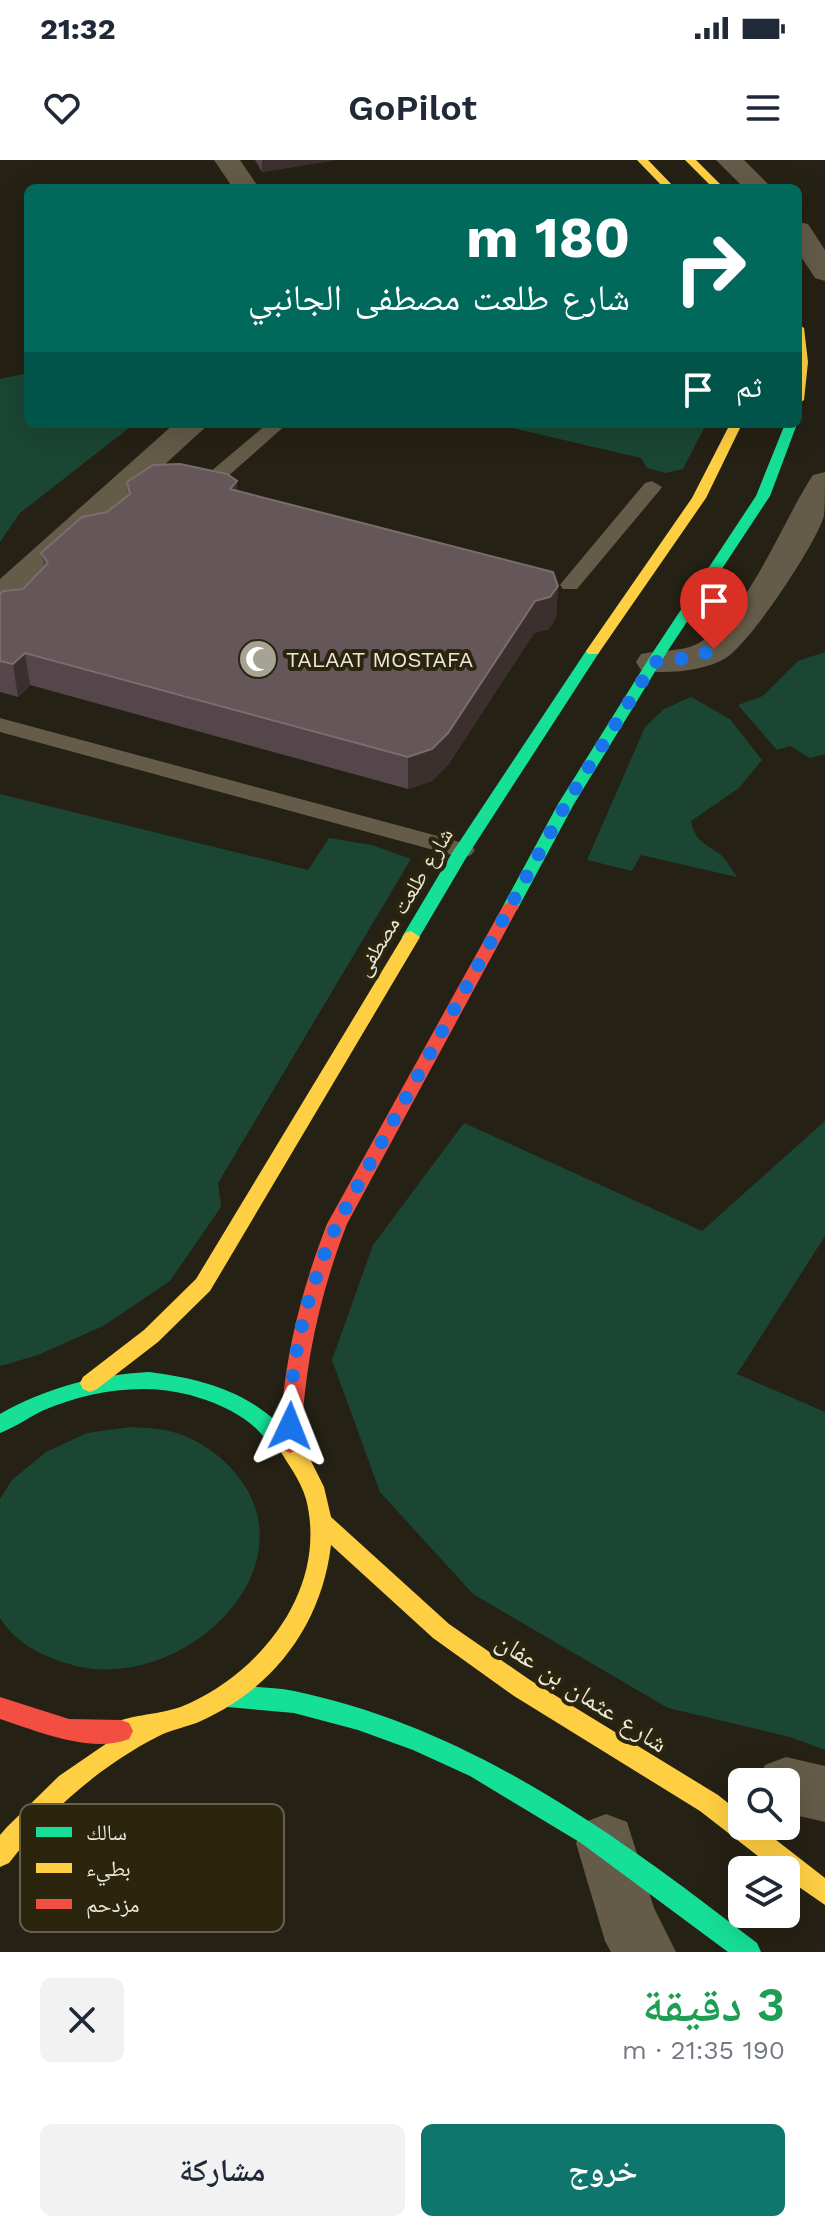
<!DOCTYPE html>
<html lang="ar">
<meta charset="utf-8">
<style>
:root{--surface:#fff;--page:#f2f2f3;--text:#1f2937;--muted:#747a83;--accent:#0f766e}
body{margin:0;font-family:"Work Sans","Noto Naskh Arabic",sans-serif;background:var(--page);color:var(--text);direction:rtl;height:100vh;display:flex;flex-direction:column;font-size:30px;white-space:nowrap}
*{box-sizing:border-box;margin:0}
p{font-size:26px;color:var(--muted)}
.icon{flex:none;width:44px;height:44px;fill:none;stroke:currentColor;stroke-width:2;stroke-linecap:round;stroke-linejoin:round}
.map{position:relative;height:1792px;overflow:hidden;direction:ltr}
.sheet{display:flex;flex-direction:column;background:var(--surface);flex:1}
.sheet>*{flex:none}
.guide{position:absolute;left:24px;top:24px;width:778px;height:244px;border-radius:12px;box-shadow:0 8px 32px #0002;direction:rtl;background:#00695c;color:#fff;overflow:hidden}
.controls{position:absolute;left:728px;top:1608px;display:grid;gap:16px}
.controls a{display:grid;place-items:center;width:72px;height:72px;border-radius:12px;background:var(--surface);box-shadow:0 8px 32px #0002;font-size:40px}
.pin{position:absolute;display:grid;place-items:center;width:68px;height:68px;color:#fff;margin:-82px -34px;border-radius:50% 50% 50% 0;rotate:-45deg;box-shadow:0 0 8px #0007}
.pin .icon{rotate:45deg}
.me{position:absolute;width:88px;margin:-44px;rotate:2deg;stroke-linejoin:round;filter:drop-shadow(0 0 6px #0008)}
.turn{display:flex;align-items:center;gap:28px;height:168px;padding:0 40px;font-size:36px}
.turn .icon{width:104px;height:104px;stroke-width:2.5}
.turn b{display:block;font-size:56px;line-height:68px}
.then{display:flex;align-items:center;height:76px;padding:0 40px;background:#0003;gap:16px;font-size:30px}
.round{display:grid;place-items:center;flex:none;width:84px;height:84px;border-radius:12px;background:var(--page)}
.headline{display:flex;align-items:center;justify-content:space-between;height:136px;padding:0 40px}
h1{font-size:48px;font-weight:600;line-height:60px;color:#1e9e55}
.primary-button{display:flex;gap:16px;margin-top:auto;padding:16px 40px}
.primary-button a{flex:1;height:92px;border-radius:12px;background:var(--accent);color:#fff;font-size:32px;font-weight:600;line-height:92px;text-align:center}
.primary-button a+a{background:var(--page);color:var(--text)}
.status{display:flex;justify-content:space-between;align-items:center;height:56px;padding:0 40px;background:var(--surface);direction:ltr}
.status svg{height:22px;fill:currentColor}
header{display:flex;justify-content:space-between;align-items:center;height:104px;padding:0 40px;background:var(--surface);font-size:36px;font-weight:600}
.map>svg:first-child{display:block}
.green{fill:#1b4634}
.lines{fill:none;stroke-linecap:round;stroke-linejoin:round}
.lane{fill:#645b48;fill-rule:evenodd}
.street{fill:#645b48;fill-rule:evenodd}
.fast{fill:#16e098;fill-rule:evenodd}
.slow{fill:#ffcf43;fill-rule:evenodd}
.jam{fill:#f24e42;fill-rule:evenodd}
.wall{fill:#54464a}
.shaded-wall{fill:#3b302e}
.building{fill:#655759;stroke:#7a6e6d;stroke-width:2}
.route{stroke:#1a73e8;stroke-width:14;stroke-dasharray:0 25.2}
.labels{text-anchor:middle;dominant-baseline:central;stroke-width:8;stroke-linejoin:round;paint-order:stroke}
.poi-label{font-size:22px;fill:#ebe7d9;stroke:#2b250e;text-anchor:start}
.street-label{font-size:22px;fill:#ebe7d9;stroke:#2b250e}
.near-street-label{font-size:26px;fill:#ebe7d9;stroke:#2b250e}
.key{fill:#2b250e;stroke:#655f4b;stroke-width:2}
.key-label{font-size:22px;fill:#ebe7d9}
</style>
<div class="status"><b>21:32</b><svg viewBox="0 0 49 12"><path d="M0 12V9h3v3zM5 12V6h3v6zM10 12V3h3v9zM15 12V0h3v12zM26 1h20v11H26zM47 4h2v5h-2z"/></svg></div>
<header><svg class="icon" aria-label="menu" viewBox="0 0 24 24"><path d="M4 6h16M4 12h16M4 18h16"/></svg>GoPilot<svg class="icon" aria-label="heart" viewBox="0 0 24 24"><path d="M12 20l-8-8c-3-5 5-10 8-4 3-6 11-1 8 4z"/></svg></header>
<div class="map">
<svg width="825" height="1792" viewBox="0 0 825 1792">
<rect width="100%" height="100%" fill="#252114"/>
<path class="green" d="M28 213V264H134L20 353 0 382V219Z
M495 264H706L683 309 666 313 647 308 641 298Z
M825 492V594L810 598 790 586 777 590 738 545 763 536 798 501Z
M691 537 730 559 762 600 739 628 691 661C695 682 706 684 721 695 727 701 732 710 737 717L641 695 632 711 587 700 645 567 664 549Z
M0 634 308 710 329 678 372 685 411 699 218 1023 221 1047 170 1121 103 1166 38 1195 0 1206Z
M825 961V1076L737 1214 825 1252V1590L790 1577 668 1548 473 1434 380 1332 332 1200 373 1085 464 963 702 1071Z
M131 1267C144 1268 159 1268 173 1272 192 1277 211 1289 225 1302 327 1399 183 1539 69 1504 42 1496 15 1483 0 1458V1339L12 1320 46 1292 87 1273Z"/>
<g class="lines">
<path class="lane" d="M267 264H287L218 325H204L201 321 204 317Z
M652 321 662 327 659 331 577 429H563L560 425 563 421 645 323Z
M0 558 471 685 475 690 471 695 463 698 0 572Z"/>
<path class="street" d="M214 0H240L259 28H233Z
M716 0H744L772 28H744Z
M798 62 808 64 825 90V121L815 118 798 92Z
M174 264H209L12 444 0 447V419Z
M825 312C825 325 825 343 824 356 816 384 751 482 726 498 705 511 665 515 641 510L636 502 641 494C658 490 679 492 695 485 745 463 783 359 813 315Z
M786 1597 825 1606V1662L786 1653V1622H758L765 1605Z
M606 1654 627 1662 654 1748 676 1792H611L605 1781 576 1683 585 1662Z"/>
<path class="fast" d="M785 264H797L770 336 667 492 574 644 517 750H505L503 746 558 644 653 492 756 336Z
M593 487 600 491 466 698 417 781H405L402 777 452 693 586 491Z
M149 1212C196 1218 241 1229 277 1262 285 1269 294 1275 299 1285L295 1291C290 1293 289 1294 284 1292 271 1288 261 1272 251 1264 234 1250 211 1241 190 1235 143 1222 88 1231 44 1250 29 1257 16 1267 0 1273V1254C48 1227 95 1215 149 1212Z
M227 1525C249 1527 272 1527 294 1531 471 1568 617 1675 757 1783L761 1792H728L581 1683 470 1616 413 1590 358 1570 294 1553 227 1547 219 1544 215 1536 219 1528Z"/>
<path class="slow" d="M637 0H648L675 28H664Z
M685 0H696L724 28H713Z
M798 164 804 168 808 202 804 240 798 244Z
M730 264H742L706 338 598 494H588L586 491 692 338Z
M411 771 420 777 210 1131 158 1182 97 1229 90 1232 83 1229 80 1223 83 1217 144 1170 196 1119 405 773Z
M288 1276 295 1279 310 1299 324 1327 331 1357 449 1464 530 1520 718 1635 742 1654V1666H758L825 1718V1745L786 1718V1710H776L700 1651 514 1536 433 1478 331 1385C322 1463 275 1527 203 1560 189 1567 171 1569 157 1577 100 1606 48 1652 9 1703L0 1707V1675L7 1667 59 1616 113 1579 109 1571 113 1563C138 1553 165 1555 190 1543 265 1508 328 1426 306 1339 300 1318 287 1304 277 1285L281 1279Z"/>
<path class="jam" d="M511 740 519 746 347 1064C319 1136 304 1207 301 1284L297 1290 290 1293 283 1290C277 1278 280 1260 282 1247 288 1183 304 1123 327 1064L503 746Z
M0 1537 69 1559 121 1560 129 1563 133 1571 129 1579C91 1594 37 1571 0 1559Z"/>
</g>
<path class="wall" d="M255 0H336L262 12Z
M127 322 237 331 558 426 556 458 549 469 534 473 448 605 432 621 408 629 30 525 18 537 0 532V434L23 429 44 407 41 393 107 352 128 336Z"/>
<path class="shaded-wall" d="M262 0H336L262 12Z
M237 321 239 352 230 329Z
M558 426 556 458 549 469 534 473 448 605 432 621 408 629V597L535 441Z
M25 493 30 525 18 537 13 504Z"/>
<path class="building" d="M180 304 227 314 237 321 230 329 553 412 558 426 550 437 535 441 448 573 432 589 408 597 25 493 13 504 0 501V434L3 431 23 429 48 403 41 393 82 357 107 352 130 334 127 322 153 305Z"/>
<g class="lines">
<path class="route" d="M290 1266C290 1194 308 1130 337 1064L566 644 654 502 697 497 714 489"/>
</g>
<defs>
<g id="mosque-disc" transform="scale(2)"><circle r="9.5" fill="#a6a294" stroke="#2b250e"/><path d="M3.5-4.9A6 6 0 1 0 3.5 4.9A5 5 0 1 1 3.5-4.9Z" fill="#fff"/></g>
</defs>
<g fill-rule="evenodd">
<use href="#mosque-disc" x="258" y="499"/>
</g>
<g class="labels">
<g class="poi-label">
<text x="286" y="499">TALAAT MOSTAFA</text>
</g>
<g class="street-label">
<text transform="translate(404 742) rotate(-59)">شارع طلعت مصطفى</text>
</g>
<g class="near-street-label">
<text transform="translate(582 1532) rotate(33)">شارع عثمان بن عفان</text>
</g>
</g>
<rect x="20" y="1644" width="264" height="128" rx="12" class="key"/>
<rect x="36" y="1667" width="36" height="10" fill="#16e098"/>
<rect x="36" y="1703" width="36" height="10" fill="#ffcf43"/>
<rect x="36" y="1739" width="36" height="10" fill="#f24e42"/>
<g class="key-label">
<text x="86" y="1680">سالك</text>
<text x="86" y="1716">بطيء</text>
<text x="86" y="1752">مزدحم</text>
</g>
</svg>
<div class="controls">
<a><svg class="icon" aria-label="search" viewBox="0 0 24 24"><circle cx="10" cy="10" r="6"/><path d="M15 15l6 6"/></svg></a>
<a><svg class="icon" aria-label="layers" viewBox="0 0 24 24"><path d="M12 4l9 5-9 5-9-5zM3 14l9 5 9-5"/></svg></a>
</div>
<div class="pin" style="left:714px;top:489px;background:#d93025"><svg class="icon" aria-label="arrive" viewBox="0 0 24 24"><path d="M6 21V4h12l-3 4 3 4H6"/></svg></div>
<svg class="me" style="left:290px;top:1266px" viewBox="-20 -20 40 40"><path d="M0-17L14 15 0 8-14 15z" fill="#1a73e8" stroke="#fff" stroke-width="4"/></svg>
<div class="guide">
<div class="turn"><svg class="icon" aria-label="right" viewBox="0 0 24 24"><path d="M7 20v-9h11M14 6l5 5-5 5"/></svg><div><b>180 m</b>شارع طلعت مصطفى الجانبي</div></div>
<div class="then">ثم<svg class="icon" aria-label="arrive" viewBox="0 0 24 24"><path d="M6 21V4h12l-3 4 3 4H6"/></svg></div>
</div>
</div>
<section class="sheet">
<div class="headline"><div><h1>3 دقيقة</h1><p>190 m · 21:35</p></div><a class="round"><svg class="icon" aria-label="close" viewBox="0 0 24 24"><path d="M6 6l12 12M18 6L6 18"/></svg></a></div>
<div class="primary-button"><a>خروج</a><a>مشاركة</a></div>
</section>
